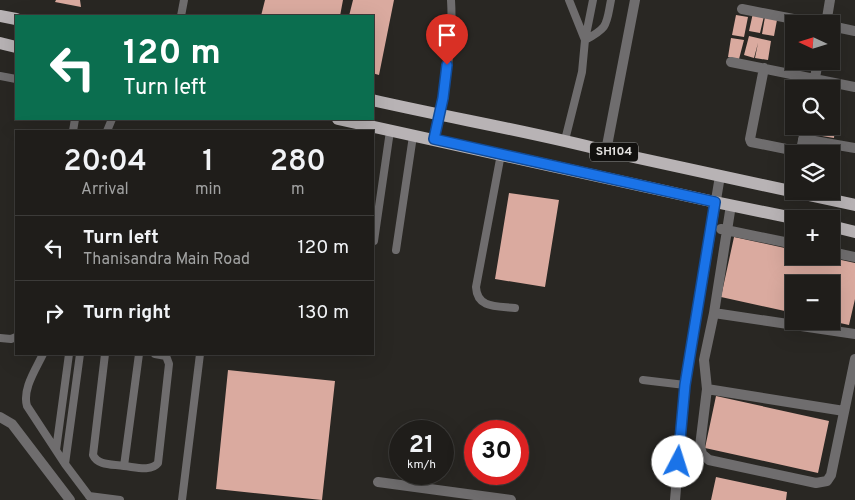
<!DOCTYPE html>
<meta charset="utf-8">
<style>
:root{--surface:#1f1d1a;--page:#272623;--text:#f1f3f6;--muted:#a1a2a2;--line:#3c3b39}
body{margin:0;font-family:Overpass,sans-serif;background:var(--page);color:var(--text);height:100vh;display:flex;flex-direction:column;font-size:19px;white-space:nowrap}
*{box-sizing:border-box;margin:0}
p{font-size:16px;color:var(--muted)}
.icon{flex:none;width:28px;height:28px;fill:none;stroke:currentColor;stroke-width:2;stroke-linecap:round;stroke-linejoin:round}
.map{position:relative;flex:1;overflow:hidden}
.panel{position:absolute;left:15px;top:130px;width:359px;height:225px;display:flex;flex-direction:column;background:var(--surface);border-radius:0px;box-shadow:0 5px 20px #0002,0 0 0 1px var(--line)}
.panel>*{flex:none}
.guide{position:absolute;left:15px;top:15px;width:359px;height:105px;border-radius:0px;box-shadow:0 5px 20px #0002,0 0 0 1px var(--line);background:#0b6e4f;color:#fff;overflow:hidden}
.needle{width:32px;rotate:274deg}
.fabs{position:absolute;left:785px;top:15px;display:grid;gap:10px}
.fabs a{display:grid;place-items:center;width:55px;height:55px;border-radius:0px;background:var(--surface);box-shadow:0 5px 20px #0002,0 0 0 1px var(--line);font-size:25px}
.speed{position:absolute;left:389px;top:420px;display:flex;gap:10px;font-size:25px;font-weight:700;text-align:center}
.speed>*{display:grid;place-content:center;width:65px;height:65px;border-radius:50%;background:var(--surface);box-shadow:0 5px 20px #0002,0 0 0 1px var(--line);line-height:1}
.speed small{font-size:12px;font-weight:400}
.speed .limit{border:8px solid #d22;background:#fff;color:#111}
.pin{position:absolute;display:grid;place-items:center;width:42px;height:42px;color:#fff;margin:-51px -21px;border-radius:50% 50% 50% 0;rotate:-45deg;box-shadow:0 0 5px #0007}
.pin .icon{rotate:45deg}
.me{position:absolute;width:55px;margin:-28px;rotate:5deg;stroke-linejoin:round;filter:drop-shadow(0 0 4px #0008)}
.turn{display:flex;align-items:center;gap:18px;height:105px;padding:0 25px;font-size:22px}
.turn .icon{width:65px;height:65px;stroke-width:2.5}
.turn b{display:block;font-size:35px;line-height:42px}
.eta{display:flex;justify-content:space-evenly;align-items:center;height:85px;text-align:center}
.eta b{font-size:30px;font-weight:600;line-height:35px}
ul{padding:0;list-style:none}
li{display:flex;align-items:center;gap:15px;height:65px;padding:0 25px;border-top:1px solid var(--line)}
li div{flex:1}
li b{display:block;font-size:19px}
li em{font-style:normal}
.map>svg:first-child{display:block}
.building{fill:#daaa9f}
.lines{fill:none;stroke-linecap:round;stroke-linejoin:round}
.service{stroke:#6f6d6e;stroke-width:8}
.minor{stroke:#6f6d6e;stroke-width:10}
.primary{stroke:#b8b3b5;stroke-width:12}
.route-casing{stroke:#114b97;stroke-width:12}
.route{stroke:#1a73e8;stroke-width:9}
.labels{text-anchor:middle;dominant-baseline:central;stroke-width:5;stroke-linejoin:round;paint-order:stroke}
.shield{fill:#11100e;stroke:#a3a2a0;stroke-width:1}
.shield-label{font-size:12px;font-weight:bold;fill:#e2e0de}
</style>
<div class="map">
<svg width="855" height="500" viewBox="0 0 855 500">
<rect width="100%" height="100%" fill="#292723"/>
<path class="building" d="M56 0H80L81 7 55 2Z
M265 0H343L340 16H261Z
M353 0H394L379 75 372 73V16H349Z
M753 13 764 16 760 33 749 31Z
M736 15 748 17 744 37 732 35Z
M765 17 777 20 774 36 762 34Z
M749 36 771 41 768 60 755 58 758 43 754 58 744 55Z
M731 38 744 40 739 59 728 57Z
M831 113 836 114 834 138 816 135 818 126H831Z
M509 193 559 200 545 287 495 279Z
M734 237 794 250V256H823L855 263V299L849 325 831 321V284H794V313L721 297Z
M228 370 335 381 322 500 216 489Z
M716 396 829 421 818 473 705 448Z
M716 477 787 492 786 500H711Z"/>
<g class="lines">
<path class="service" d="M181 16 184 0
M585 40C609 27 606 25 611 0
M585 40 593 0
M0 76 16 79
M73 131 75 119
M107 131 112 119
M434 139C444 94 454 46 451 0
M565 140 582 72 585 40 569 0
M501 154 476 287C477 309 498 306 515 308
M374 241 390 131
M396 250 413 136
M0 338 11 339 16 337
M43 354C36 369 22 389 27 406L65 464
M80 354 65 464 92 500
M105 354 93 455C98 466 113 464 124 466
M139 354 124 466C135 467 151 472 158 463L169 364 166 356 155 354
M643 380 685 385
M56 450 69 354
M89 496 120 500
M182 500 200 354"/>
<path class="minor" d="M742 9 819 24
M826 24 830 0
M831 26 855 31
M731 62 855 87
M764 68 750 139 751 142 801 152
M813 89 818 61
M803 139 855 148
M802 145 806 126
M606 151 635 0
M731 205 714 313 704 360 707 389 700 446 702 454 709 460 816 483 827 481 831 475 855 359
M721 229 794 244
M831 252 855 257
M714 313 855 334
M707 389 844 411
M0 417 12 424 70 500
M378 482 511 500
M675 500 685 385 720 176"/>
<path class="primary" d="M0 16 16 19
M0 43 16 47
M372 100C450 118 529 131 606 151L855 205
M338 119 715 202 798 219
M831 226 855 232"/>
</g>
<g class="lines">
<g class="route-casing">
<path id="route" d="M447 65 443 98 434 139 715 202 685 385 678 462"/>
</g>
<use href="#route" class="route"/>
</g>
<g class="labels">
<rect class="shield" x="590" y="142.5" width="48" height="19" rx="4"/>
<g class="shield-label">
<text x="614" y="152">SH104</text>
</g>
</g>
</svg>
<div class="fabs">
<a><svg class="needle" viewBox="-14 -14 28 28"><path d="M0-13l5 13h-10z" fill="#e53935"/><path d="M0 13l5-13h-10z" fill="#a1a2a2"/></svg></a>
<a><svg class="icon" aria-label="search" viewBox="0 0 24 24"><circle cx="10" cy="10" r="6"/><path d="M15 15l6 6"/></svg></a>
<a><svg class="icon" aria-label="layers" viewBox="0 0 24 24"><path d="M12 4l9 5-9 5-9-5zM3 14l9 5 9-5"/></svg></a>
<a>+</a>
<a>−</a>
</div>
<div class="speed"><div>21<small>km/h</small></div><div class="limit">30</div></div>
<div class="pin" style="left:447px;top:65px;background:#d93025"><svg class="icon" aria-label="arrive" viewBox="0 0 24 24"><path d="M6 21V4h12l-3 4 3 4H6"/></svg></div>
<svg class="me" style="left:678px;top:462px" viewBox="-20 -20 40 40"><circle r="19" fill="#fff"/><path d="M0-13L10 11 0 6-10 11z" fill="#1a73e8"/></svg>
<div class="guide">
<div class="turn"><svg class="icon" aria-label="left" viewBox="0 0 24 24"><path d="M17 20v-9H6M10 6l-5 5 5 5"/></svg><div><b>120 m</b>Turn left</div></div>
</div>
<section class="panel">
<div class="eta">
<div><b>20:04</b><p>Arrival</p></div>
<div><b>1</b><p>min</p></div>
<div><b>280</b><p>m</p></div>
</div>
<ul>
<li><svg class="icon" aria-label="left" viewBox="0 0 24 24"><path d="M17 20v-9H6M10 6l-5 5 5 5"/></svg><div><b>Turn left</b><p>Thanisandra Main Road</p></div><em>120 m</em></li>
<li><svg class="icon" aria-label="right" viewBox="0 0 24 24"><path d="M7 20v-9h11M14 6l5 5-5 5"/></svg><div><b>Turn right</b></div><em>130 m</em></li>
</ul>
</section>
</div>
